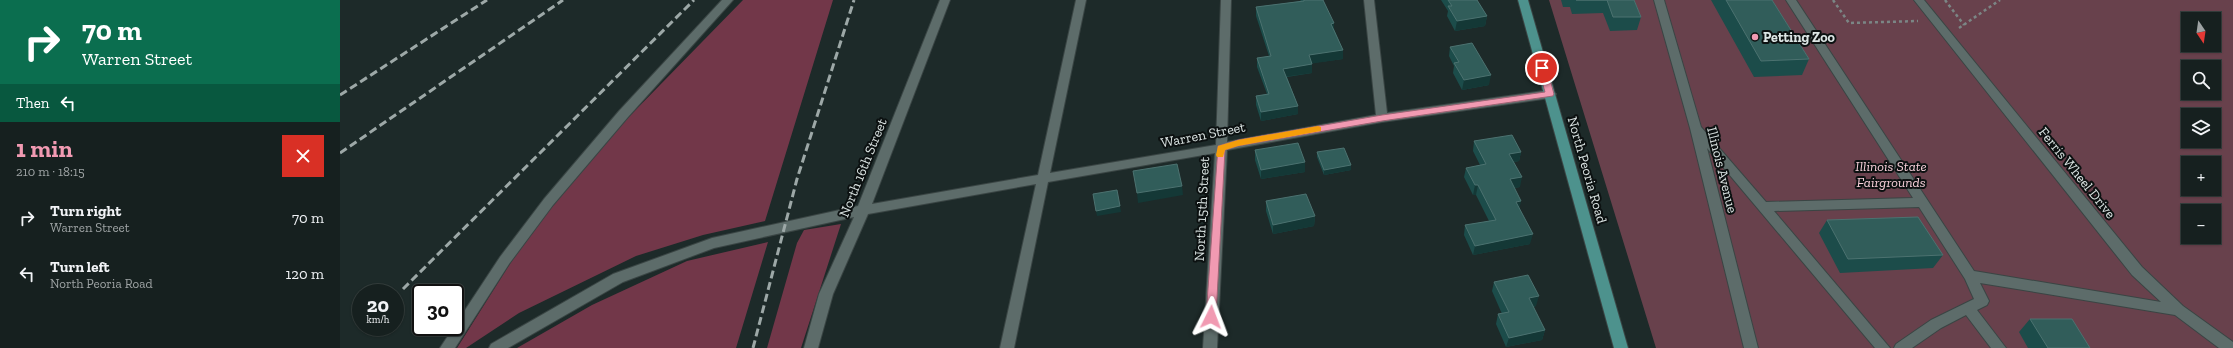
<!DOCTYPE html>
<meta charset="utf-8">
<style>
:root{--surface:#16201f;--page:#232d2c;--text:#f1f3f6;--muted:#9ea3a4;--line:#353e3d;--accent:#f19ab2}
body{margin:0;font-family:"Zilla Slab",serif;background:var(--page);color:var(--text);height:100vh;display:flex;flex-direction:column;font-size:15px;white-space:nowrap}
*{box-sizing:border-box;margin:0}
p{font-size:13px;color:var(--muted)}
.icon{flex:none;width:22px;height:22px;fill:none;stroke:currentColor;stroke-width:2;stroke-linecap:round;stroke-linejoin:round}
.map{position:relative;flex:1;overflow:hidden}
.side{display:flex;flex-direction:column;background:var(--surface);width:340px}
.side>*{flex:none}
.top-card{background:#0b6e4f;color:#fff;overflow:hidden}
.needle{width:26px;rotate:167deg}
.controls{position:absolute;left:1841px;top:12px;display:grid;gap:8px}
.controls a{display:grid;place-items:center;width:40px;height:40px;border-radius:0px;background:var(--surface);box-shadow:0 1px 3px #0004,0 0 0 1px var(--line);font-size:20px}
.speed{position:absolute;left:12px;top:284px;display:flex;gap:8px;font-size:20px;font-weight:700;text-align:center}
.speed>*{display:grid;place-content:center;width:52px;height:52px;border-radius:50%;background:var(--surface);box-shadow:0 1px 3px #0004,0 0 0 1px var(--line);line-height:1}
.speed small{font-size:10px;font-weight:400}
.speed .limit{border:2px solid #111;border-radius:6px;background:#fff;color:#111}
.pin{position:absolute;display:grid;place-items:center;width:34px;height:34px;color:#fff;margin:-17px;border:2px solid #fff;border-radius:50%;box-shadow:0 1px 4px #0007}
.me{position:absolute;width:44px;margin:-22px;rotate:3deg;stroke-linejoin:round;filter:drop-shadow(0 0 3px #0008)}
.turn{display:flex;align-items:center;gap:14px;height:84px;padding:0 16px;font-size:18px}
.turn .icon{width:52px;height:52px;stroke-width:2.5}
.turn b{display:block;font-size:28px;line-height:34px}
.then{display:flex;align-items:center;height:38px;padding:0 16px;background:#0003;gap:8px;font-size:15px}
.round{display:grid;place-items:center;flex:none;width:42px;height:42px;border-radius:0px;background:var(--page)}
.overview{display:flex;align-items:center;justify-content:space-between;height:68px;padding:0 16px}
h1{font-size:24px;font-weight:800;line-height:30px;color:var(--accent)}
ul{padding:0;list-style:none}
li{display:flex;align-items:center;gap:12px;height:56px;padding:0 16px}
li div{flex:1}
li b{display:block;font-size:15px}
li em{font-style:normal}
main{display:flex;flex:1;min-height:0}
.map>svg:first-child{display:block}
.green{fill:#68414c;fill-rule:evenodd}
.forest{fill:#723749}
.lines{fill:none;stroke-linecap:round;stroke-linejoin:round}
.minor-casing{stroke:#3a4544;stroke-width:2}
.major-casing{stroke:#3a4544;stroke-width:2}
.path{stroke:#7b8685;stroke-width:2.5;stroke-dasharray:3 3;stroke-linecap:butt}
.minor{fill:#5d6c6a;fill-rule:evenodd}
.major{fill:#4d928d;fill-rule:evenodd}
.rail{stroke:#9da8a7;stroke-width:3;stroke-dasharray:8 4;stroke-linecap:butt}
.wall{fill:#1c4c4a}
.shaded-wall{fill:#143836}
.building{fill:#315d5a;stroke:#4c7270}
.route{fill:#f19ab2;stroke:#9d6474}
.slow{fill:#f59e0b}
.poi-dot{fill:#f19ab2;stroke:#0c1111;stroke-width:1.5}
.labels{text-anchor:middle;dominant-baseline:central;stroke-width:4;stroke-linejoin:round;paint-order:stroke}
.poi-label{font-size:14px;font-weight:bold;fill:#dce5e4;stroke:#0c1111;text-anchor:start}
.street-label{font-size:14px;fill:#dce5e4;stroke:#0c1111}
.park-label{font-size:14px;font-style:italic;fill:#f7cfd9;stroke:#0c1111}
</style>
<main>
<section class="side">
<div class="top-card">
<div class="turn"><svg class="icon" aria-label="right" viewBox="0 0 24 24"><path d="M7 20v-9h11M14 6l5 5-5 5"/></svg><div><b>70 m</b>Warren Street</div></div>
<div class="then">Then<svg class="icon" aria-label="left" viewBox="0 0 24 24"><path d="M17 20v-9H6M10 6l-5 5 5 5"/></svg></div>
</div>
<div class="overview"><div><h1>1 min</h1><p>210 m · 18:15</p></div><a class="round" style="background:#d93025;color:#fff"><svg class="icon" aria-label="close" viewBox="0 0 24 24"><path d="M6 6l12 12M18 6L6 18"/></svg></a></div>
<ul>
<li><svg class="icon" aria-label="right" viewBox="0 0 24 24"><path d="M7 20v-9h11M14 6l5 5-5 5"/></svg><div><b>Turn right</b><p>Warren Street</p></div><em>70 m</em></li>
<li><svg class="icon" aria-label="left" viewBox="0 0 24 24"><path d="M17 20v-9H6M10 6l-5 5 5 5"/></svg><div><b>Turn left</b><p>North Peoria Road</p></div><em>120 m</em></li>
</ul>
</section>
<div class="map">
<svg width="1893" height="348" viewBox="0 0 1893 348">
<rect width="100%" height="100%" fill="#1d2a29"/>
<path class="green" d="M1209 0H1893V348H1316ZM1848 19H1874V45H1848ZM1848 67H1874V93H1848ZM1848 115H1874V141H1848ZM1848 163H1874V189H1848ZM1848 211H1874V237H1848Z"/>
<path class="forest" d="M403 0H493L425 221 363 235 296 256 179 313 126 348H117L190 232 277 129Z
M501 224 461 348H427L457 243 464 230Z
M428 242 396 348H177L252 305 347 261Z"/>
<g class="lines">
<g class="minor-casing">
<path id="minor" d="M382 0H393L288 117 213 205 169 264 115 348H100L160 257 204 199 279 111Z
M600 0H610L532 204 698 175 736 0H746L710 173 876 145 881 0H891L887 142 1036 115 1024 0H1034L1047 113 1210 90 1216 94 1210 98 1042 122 887 150 877 348H863L875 153 708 182 674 348H660L696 184 528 214 493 294 478 348H464L479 294 514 217 374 248 283 282 168 348H149L151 344 273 274 372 238 518 206Z
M1314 0H1324L1361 127 1426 202 1573 198 1446 0H1456L1634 271 1821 302 1792 275 1574 0H1584L1802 267 1843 306 1893 342V348H1879L1835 315 1640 283 1649 301 1647 305 1637 310 1666 348H1651L1626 315 1601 328 1572 348H1554L1556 344 1591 320 1634 299 1625 279 1579 207 1434 211 1550 348H1535L1367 148 1418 348H1404L1350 128Z"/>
</g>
<g class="major-casing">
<path id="major" d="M1178 0H1188L1288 348H1274Z"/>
</g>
<path class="path" d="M1493 0 1509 23 1578 21
M1605 0 1624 25
M1619 28 1660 0"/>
<use href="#minor" class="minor"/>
<use href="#major" class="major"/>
<path class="rail" d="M0 95 147 0
M0 153 223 0
M63 289 354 0
M413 348 457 179 514 0"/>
</g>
<path class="wall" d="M960 0H983L994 29 1003 50V59L972 63V73L947 77 958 106V114L921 121 916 105V96L927 94 917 67V58L929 56 916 16V7L961 1Z
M1101 0H1137L1147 16 1145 26 1115 31 1107 16 1108 11Z
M1221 0H1294L1301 17 1297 30 1270 31 1263 13 1232 14 1230 7H1223Z
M1371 0H1432L1469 59 1462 75 1414 77Z
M1110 47 1149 85 1122 90 1113 73 1114 66 1109 56Z
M1134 141 1181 152 1179 161 1174 162 1180 187 1174 188 1179 209 1190 244 1133 255 1124 235 1125 225 1149 221 1136 195H1133L1124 177 1126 168 1140 165 1133 151Z
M915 150 965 162V172L921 179 915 160Z
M977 152 1011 165V170L984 175 977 157Z
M926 201 975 216 974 226 933 234 926 211Z
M1487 220 1603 255 1593 268 1500 273 1479 233Z
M1154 282 1196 306 1193 307 1205 330 1202 340 1166 347 1156 324 1158 314H1162L1152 291Z
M1690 319 1750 348H1688L1679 332Z"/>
<path class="shaded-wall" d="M1147 16 1145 26 1115 31 1117 21Z
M994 23V32L991 24Z
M1003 50V59L969 64V55Z
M972 64V73L943 77V69Z
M1151 75 1149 85 1122 90 1124 80Z
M958 106V114L921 121V112Z
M1181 152 1179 161 1167 163 1169 154Z
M965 162V172L921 179V170Z
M1011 165V170L984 175V170Z
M1182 177 1180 187 1168 189 1170 179Z
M1135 185H1138L1136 195H1133Z
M842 186 843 195 798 203 797 193Z
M1181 201 1179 211 1176 202Z
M780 206 781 212 757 216 756 211Z
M975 216 974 226 933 234V225Z
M1193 234 1190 244 1133 255 1135 246Z
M1199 296 1196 306 1186 308 1189 298Z
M1205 330 1202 340 1166 347 1169 338Z"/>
<path class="building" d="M964 0H983L994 23 991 24 1003 50 969 55 972 64 943 69 958 106 921 112 916 96 929 94 917 58 931 56 916 7 964 1Z
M1108 0H1137L1147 16 1117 21 1108 6H1112Z
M1236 0H1294L1301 17H1273L1267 0Z
M1386 0H1432L1469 59 1421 61Z
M1132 43 1151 75 1124 80 1114 63 1119 62 1110 47Z
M1172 135 1181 152 1169 154 1182 177 1170 179 1181 201 1176 202 1193 234 1135 246 1125 225 1156 220 1138 185H1135L1126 168 1146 164 1134 141Z
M958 143 965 162 921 170 915 150Z
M1004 148 1011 165 984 170 977 152Z
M837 164 842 186 797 193 793 171Z
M777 190 780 206 756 211 753 194Z
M966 194 975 216 933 225 926 201Z
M1578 217 1603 255 1508 259 1487 220Z
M1188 275 1199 296 1189 298 1205 330 1169 338 1158 314 1169 312 1154 282Z
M1690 319H1732L1750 348H1708Z"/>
<path class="route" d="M1202 65 1207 68 1214 94 1213 96 1042 121 898 146 885 150 876 317 871 321 868 320 866 317 878 146 898 140 1042 115 1205 92 1198 68Z"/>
<path class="slow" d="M978 126 981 127V131L898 146 885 150 883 157H877L876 155 878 146 898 140Z"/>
<circle class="poi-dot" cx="1415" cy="37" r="4"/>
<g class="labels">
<g class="poi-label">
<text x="1423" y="37">Petting Zoo</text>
</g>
<g class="street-label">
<text transform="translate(863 135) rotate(-11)">Warren Street</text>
<text transform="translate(523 168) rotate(-68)">North 16th Street</text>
<text transform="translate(1247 170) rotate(74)">North Peoria Road</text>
<text transform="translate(1382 170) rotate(76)">Illinois Avenue</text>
<text transform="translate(1737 173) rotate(51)">Ferris Wheel Drive</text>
<text transform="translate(862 209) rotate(-87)">North 15th Street</text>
</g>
<g class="park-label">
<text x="1551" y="166">Illinois State<tspan x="1551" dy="16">Fairgrounds</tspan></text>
</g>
</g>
</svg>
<div class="controls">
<a><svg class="needle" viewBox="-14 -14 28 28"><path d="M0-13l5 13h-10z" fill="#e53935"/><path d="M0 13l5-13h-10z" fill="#9ea3a4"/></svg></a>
<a><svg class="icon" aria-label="search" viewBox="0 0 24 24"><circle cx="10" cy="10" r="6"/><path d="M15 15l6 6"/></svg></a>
<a><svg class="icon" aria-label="layers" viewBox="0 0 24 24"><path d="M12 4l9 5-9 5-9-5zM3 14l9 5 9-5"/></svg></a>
<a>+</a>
<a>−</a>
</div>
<div class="speed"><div>20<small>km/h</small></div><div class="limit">30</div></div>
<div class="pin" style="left:1202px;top:68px;background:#d93025"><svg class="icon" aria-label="arrive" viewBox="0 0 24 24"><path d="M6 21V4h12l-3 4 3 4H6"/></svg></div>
<svg class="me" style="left:871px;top:317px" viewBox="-20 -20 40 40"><path d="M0-17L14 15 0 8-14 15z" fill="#f19ab2" stroke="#fff" stroke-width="4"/></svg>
</div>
</main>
